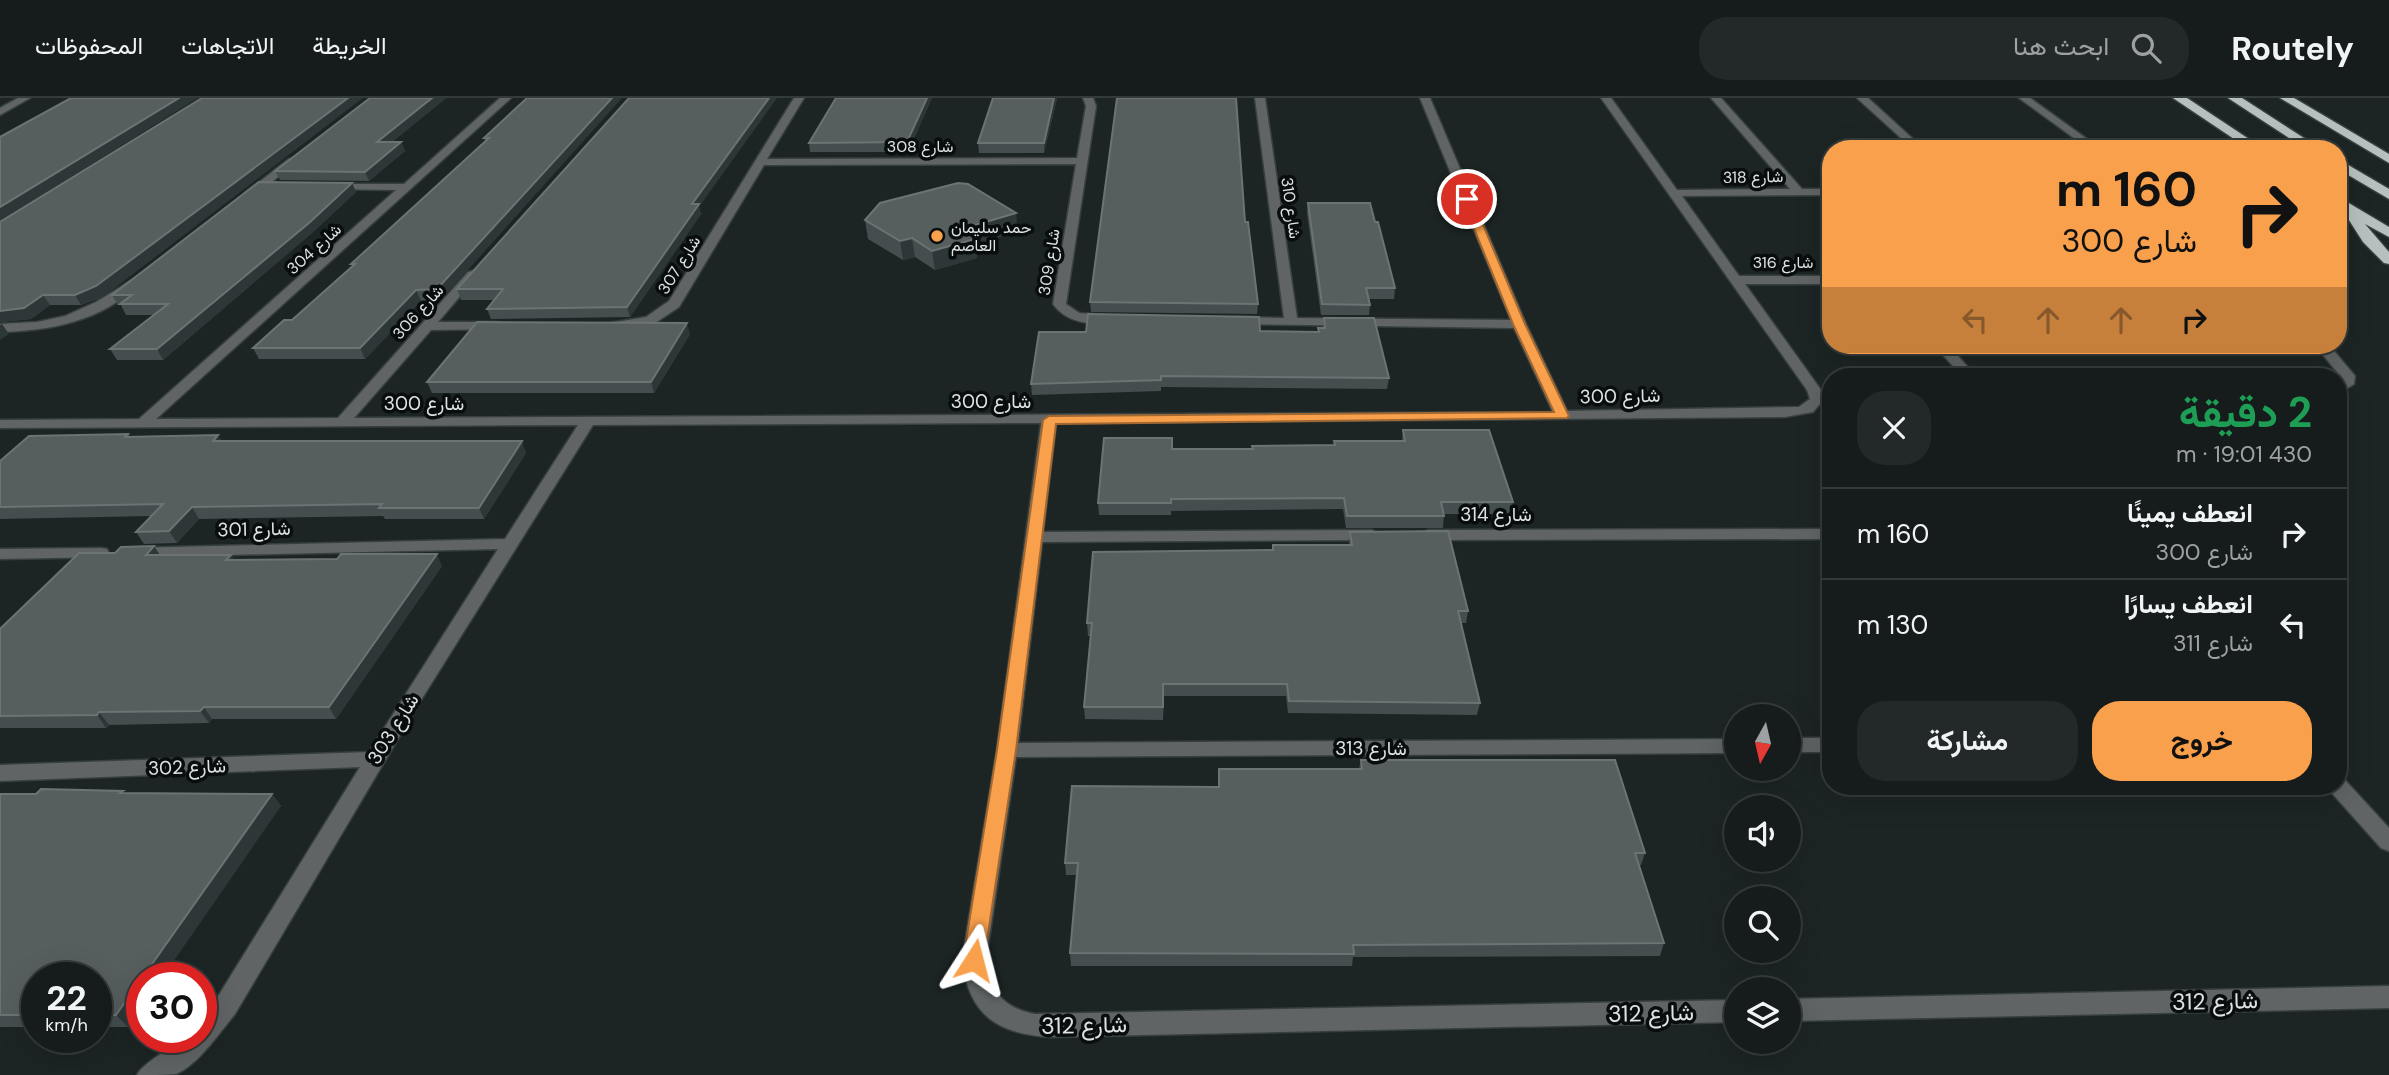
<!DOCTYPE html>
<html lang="ar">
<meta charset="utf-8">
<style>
:root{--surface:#151c1b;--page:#222928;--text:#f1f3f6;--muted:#9da1a3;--line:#343a3a;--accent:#f9a04c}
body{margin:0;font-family:"DM Sans",Vazirmatn,sans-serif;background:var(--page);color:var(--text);direction:rtl;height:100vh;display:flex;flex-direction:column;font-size:26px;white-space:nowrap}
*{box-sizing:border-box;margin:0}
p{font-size:23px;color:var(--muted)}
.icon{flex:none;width:38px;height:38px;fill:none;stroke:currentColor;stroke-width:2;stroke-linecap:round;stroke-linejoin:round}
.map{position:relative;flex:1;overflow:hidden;direction:ltr}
.drawer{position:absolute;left:1822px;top:270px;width:525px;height:427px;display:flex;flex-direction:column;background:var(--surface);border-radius:28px;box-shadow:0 7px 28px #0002,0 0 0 2px var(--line);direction:rtl}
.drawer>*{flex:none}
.hud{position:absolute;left:1822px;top:42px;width:525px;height:214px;border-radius:28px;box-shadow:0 7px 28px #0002,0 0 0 2px var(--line);direction:rtl;background:#f9a04c;color:#111;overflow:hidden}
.needle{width:46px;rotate:188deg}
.fabs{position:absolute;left:1724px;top:606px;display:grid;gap:14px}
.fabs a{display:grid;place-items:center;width:77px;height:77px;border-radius:50%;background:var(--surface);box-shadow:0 7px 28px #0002,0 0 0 2px var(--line);font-size:35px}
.speed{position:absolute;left:21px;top:864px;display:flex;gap:14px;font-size:35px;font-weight:700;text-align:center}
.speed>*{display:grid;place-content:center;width:91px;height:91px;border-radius:50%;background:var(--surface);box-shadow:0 7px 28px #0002,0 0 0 2px var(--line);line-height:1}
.speed small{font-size:18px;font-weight:400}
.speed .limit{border:10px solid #d22;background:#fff;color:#111}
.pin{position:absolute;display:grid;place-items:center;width:60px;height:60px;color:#fff;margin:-30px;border:4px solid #fff;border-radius:50%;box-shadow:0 2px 7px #0007}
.me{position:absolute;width:77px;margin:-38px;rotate:9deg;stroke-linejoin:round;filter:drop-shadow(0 0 5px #0008)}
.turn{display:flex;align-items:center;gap:24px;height:147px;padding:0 35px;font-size:32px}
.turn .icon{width:91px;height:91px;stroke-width:2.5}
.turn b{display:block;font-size:49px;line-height:60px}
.lanes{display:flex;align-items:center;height:66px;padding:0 35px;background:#0003;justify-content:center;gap:35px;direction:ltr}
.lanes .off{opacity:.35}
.round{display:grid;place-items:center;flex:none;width:74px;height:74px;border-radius:28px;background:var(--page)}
.head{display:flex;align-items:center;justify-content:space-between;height:119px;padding:0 35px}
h1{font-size:42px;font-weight:700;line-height:52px;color:#1e9e55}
.action{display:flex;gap:14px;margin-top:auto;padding:14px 35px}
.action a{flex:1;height:80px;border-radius:28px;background:var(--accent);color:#111;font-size:28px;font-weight:700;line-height:80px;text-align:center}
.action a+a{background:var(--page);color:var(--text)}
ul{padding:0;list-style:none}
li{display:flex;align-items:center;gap:21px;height:91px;padding:0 35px;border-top:2px solid var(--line)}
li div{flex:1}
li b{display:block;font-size:26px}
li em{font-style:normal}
header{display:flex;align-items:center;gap:42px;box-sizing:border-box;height:98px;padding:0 35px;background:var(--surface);border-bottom:2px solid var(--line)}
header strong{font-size:33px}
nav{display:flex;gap:38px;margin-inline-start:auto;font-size:24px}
.search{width:490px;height:63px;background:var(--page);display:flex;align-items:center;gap:18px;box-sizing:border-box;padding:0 24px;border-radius:28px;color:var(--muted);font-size:26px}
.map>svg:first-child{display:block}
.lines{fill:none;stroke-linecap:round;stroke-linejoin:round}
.minor-casing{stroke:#37403f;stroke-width:3}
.tertiary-casing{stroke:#37403f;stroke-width:3}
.motorway-casing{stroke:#37403f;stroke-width:3}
.minor{fill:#606464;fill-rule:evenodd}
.tertiary{fill:#606464;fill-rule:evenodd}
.motorway{fill:#b5c0bf;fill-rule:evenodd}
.wall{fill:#454e4e}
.shaded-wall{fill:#2e3737}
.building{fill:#565e5e;stroke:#6b7373;stroke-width:2}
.route{fill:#f9a04c;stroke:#a26831;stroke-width:2}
.poi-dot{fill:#f9a04c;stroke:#090d0d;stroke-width:2.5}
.labels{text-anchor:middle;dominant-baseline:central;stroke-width:7;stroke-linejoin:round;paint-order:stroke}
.far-street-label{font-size:16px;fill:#dde3e2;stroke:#090d0d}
.far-poi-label{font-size:16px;fill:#dde3e2;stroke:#090d0d;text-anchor:start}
.street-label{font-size:19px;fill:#dde3e2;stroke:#090d0d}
.near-street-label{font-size:23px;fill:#dde3e2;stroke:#090d0d}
</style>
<header>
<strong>Routely</strong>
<div class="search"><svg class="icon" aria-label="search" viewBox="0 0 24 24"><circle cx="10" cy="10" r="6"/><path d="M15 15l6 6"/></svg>ابحث هنا</div>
<nav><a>الخريطة</a><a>الاتجاهات</a><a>المحفوظات</a></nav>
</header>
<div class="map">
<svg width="2389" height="977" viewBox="0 0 2389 977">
<rect width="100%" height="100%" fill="#1c2524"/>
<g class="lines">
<g class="minor-casing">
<path id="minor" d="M500 0H511L156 321 338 320 468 174 472 173 478 177 438 224H496L501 225V231L431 232 354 320 1553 314 1514 230 1231 226V220L1236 219 1284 220 1255 0H1265L1297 220 1511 222 1420 0H1430L1526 226 1567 313 1799 309 1810 301 1807 292 1601 0H1611L1677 92 1790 91 1711 0H1721L1802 91H1830V97L1682 98 1739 178H1830V186H1745L1821 292 1824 301 1813 314 1785 319 1056 325 1043 434 1372 432 1380 437 1372 442 1042 444 1018 645 1736 641V655L1016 659 986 862C990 893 1003 910 1035 916L1736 902V924L1051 939C997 936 969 917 962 862L997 652 1041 325 593 327 421 602 235 916C220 934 198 967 176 976 166 977 149 977 137 977 142 966 171 950 183 940H201V920L217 900 360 669 0 683V667L369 654 498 451 136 459 130 458 128 454 130 450 505 441 578 327 0 330V322L139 321 396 92 329 91 325 90V86H404Z
M794 0H804L767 61 1077 60 1086 8 1083 0H1093L1096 8 1066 206 1079 215 1115 218V224C1093 228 1066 225 1053 206L1076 66 764 67 679 209 655 225 610 231V225L646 219 669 203Z
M1857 0H1868L1924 51H1913Z
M2019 0H2030L2101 51H2089Z
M289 61 298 63 253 99H245V95Z
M132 182 138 186C104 223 48 233 0 234V226L37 224 65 218 96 204Z
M1934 247H1948L1976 278H1962Z
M2315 247H2329L2355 278 2354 286 2338 296 2341 279Z
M1830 431V441L1428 442 1420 437 1428 432Z
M101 450 107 451 109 455 107 459 0 461V451Z
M1788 640H1830V654H1788Z
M2338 680 2345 682 2389 730V753L2381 750 2331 694 2328 688H2338Z
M2389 888V910L1788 923V901Z"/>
</g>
<g class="tertiary-casing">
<path id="tertiary" d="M18 0H30L0 17V10Z"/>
</g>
<g class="motorway-casing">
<path id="motorway" d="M2173 0H2187L2264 51H2249Z
M2228 0H2242L2321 51H2306Z
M2280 0H2294L2389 56V65Z
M2338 61 2389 91V101L2338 71Z
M2347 104 2389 129V139L2365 126 2389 154V166L2384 165 2363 144 2340 108Z"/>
</g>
<use href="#minor" class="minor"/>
<use href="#tertiary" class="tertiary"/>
<use href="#motorway" class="motorway"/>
</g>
<path class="wall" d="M370 0H465H446L392 44H401L405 53 369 83 280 82 275 73Z
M527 0 441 202 421 203 365 261H259L253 250 292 222 352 168 351 166 485 43 484 40Z
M932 0 908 54H810L809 45Z
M1057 0 1044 55H979L978 45Z
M352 85 356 94 313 134 163 262H117L110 251 154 217H126L121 207H118L112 197Z
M1308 105 1375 124 1395 190 1394 201H1369L1370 207 1369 217H1321L1307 115Z
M699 109 701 116 630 219 491 221 487 211 495 202H461L457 191Z
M865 122 1018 133 975 147 977 160 935 172 915 159 903 162 868 141Z
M0 124 103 199 81 207H50L31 221 0 224Z
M1245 124 1258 206 1257 216 1091 214 1090 204Z
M1324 220 1389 280 1387 291 1161 289V293L1032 297 1031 286 1260 233 1318 234V230H1323Z
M690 236 654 295H432L427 284Z
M1403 332 1513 404 1511 416H1444L1443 430H1346L1343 411 1171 413V417H1099L1098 405 1172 351H1252L1334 347V343H1402Z
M128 336 130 339 526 355 484 421H385L383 418 199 421 177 445 144 446 136 434 151 418 0 421V363Z
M1350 434 1468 513 1466 525H1461L1480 605 1477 617 1288 615 1286 598H1164L1163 622 1085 621 1084 609 1091 538H1088L1087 525 1272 452 1273 447H1349Z
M115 455 160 457H231L234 462 442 468 336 621H212L209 625 109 627 106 630H0V531Z
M1361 662 1645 755 1641 767H1639L1664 845 1660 858 1353 859 1352 868H1071L1070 855 1076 777H1066L1065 765 1219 689 1359 671Z
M125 695 272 696 281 708 142 880V909L128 929H96V880H37V929H0V696Z"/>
<path class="shaded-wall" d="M179 0H198L0 123V109Z
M348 0H363L103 199 81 207 75 197Z
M432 0H446L381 53 377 44Z
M612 0H622L441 202 437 191Z
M769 0H777L699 109 701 116 630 219 627 209 692 106Z
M927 0H932L908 54 907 44Z
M1054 0H1057L1044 55V45Z
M401 44 405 53 369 83 365 74Z
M352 85 356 94 313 134 163 262 157 251Z
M1016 115 1018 133 975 147 977 160 935 172 932 153 972 128Z
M912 140 915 159 903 162 900 143Z
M416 192 421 203 365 261 360 250Z
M43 197 50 207 31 221 0 224V213Z
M687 225 690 236 654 295 651 284Z
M2 226 9 236 0 242V227Z
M218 337 225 349 213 343Z
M522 343 526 355 484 421 479 410Z
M192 409 199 421 177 445 169 433Z
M154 448 162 460 146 457Z
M437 456 442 468 336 621 329 609Z
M231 457 238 469 226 462Z
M204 609 212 621 209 625 200 613Z
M99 614 109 627 106 630 97 617Z
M272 696 281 708 162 880H142Z
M142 881V909L128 929 116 917Z"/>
<path class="building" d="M71 0H179L0 109V39Z
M202 0H348L96 188 75 197H43L24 210 0 213V124Z
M370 0H432L377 44H401L365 74 275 73Z
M527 0H612L437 191 416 192 360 250H253L284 222H292L355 166H351L489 40H484Z
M629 0H769L692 106H699L627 209 487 211 503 191H457Z
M836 0H927L907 44 809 45Z
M993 0H1054L1044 45H978Z
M1117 0H1236L1245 124H1248L1258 206 1090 204Z
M259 84 352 85 309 125 157 251H110L168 206H120L132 197H112Z
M958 85 968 86 1016 115 972 128 975 141 932 153 912 140 900 143 865 122 880 105Z
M1308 105H1370L1375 124H1378L1395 190H1366L1370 207 1322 206Z
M1088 216 1259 219 1260 233 1319 234 1318 230H1325L1324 220H1374L1389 280 1161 278V282L1031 286 1039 234H1086Z
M477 224 687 225 651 284H427Z
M1403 332H1489L1513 404H1441L1444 418H1347L1344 400 1171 401V405H1098L1104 340H1172V351H1253L1252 348 1335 347 1334 343H1405Z
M128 336 125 339 218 337 213 343H522L479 410H379L382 406 192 409 169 433 136 434 163 406 0 409V363L29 338Z
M1448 433 1468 513H1458L1480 605 1289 603 1287 586H1163V609H1084L1092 525H1087L1093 454 1273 452V447H1352L1350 434Z
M154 448 146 457H231L226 462 337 461 341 456H437L329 609H204L200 613 99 614 97 617 0 618V531L79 455H115L121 449Z
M1361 662H1615L1645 755H1635L1664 845 1353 847 1354 856 1070 855 1078 765H1065L1072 688 1219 689V671H1362Z
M41 691 123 693 120 695 272 696 116 917H96V880H37V917H0V696H36Z"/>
<path class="route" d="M1463 98 1472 101 1525 226 1569 318 1567 320 1056 326 1016 652 984 862 981 869 974 871 966 869 963 862 997 652 1043 322 1049 318 1554 314 1513 226 1462 101Z"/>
<circle class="poi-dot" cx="937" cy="138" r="7"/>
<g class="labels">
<g class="far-street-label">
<text x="920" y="48">شارع 308</text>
<text transform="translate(1753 79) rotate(-1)">شارع 318</text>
<text transform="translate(1291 110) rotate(82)">شارع 310</text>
<text transform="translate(314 151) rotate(-42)">شارع 304</text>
<text transform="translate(1049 164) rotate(-81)">شارع 309</text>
<text x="1783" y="164">شارع 316</text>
<text transform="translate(679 167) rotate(-58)">شارع 307</text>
<text transform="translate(418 214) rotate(-48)">شارع 306</text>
</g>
<g class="far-poi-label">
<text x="951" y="129">حمد سليمان<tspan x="951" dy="18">العاصم</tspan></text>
</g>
<g class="street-label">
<text transform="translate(1620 298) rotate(-1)">شارع 300</text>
<text x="991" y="303">شارع 300</text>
<text x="424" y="305">شارع 300</text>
<text x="1496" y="416">شارع 314</text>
<text transform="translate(254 431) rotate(-1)">شارع 301</text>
<text transform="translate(393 631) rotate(-58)">شارع 303</text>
<text x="1371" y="650">شارع 313</text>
<text transform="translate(187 669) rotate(-2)">شارع 302</text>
</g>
<g class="near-street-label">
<text transform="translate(2215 903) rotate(-1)">شارع 312</text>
<text transform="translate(1651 915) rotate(-1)">شارع 312</text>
<text transform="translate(1084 927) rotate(-1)">شارع 312</text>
</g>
</g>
</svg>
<div class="fabs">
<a><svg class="needle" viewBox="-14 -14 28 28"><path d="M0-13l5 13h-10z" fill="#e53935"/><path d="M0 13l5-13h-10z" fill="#9da1a3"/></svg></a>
<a><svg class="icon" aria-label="sound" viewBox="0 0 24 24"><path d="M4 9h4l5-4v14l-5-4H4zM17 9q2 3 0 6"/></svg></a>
<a><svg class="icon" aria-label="search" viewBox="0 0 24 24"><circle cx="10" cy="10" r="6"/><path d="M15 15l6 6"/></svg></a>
<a><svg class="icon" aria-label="layers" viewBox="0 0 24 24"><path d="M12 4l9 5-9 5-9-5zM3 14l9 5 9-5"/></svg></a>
</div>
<div class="speed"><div>22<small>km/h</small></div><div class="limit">30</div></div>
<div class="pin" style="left:1467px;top:101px;background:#d93025"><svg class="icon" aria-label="arrive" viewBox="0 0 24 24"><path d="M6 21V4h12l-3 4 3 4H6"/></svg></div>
<svg class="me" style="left:974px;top:862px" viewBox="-20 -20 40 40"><path d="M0-17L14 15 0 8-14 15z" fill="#f9a04c" stroke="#fff" stroke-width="4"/></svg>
<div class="hud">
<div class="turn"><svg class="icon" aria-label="right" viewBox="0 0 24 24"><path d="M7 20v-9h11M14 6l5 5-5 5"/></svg><div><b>160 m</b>شارع 300</div></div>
<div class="lanes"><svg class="icon off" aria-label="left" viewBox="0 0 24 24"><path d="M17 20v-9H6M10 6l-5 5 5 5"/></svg><svg class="icon off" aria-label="ahead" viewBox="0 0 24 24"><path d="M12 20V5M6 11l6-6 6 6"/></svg><svg class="icon off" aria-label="ahead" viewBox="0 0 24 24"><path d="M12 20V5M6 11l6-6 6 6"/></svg><svg class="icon" aria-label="right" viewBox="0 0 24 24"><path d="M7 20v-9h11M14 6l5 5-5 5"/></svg></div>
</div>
<section class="drawer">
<div class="head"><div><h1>2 دقيقة</h1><p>430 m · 19:01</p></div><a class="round"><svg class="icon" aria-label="close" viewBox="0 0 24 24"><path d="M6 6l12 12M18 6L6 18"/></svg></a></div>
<ul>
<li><svg class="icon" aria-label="right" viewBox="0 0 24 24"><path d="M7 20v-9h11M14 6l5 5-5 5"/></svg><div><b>انعطف يمينًا</b><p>شارع 300</p></div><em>160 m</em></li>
<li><svg class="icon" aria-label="left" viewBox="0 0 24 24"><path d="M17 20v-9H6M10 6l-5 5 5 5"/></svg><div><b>انعطف يسارًا</b><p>شارع 311</p></div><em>130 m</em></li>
</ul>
<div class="action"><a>خروج</a><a>مشاركة</a></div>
</section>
</div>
